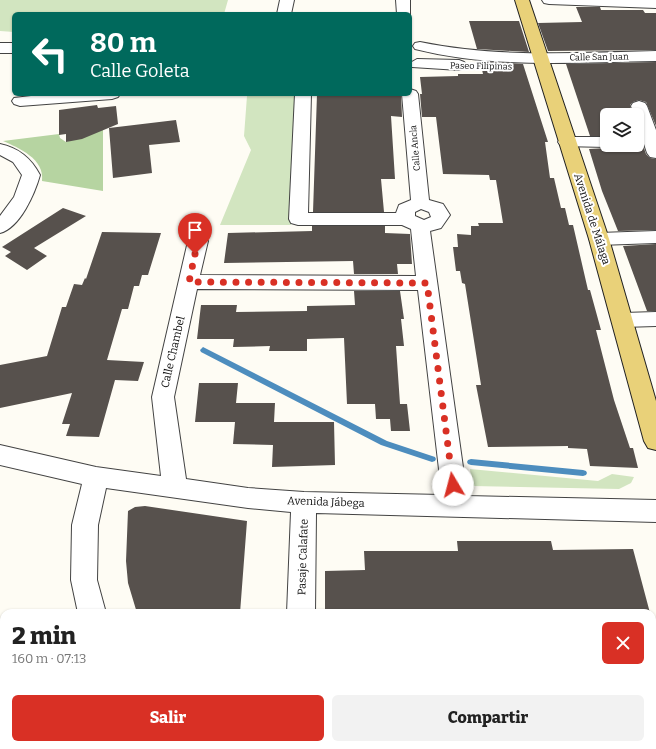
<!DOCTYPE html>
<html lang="es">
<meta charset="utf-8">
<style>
:root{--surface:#fff;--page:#f2f2f2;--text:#222;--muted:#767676;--accent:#d93025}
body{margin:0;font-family:Bitter,serif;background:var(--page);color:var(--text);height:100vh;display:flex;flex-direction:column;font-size:15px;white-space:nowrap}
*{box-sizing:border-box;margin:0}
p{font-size:13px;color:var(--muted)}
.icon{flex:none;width:22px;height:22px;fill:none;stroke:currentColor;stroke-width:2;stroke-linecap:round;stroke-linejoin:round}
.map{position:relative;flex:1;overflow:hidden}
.side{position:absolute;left:0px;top:609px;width:656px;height:140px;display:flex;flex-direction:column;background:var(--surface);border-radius:12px 12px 0 0;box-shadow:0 1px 3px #0004}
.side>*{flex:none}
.hud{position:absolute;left:12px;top:12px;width:400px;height:84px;border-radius:6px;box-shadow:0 1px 3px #0004;background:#00695c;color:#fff;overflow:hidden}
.controls{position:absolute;left:600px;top:108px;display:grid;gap:8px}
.controls a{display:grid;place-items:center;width:44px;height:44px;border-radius:6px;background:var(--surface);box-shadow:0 1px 3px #0004;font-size:20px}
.pin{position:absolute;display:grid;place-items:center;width:34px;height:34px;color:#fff;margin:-41px -17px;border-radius:50% 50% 50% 0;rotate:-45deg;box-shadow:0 0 4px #0007}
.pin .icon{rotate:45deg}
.me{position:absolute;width:44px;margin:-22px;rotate:352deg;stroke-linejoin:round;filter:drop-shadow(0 0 3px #0008)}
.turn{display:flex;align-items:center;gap:14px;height:84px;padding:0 12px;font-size:18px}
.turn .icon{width:52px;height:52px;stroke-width:2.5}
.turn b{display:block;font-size:28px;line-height:34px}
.round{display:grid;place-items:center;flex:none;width:42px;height:42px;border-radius:6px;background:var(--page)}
.summary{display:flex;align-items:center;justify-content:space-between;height:68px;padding:0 12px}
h1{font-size:24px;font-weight:800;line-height:30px}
.primary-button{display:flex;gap:8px;margin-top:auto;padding:8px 12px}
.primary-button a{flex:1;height:46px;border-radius:6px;background:var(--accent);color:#fff;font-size:16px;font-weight:800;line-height:46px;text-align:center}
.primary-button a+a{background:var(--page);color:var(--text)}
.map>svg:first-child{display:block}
.green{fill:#d2e5c0}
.forest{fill:#b6d4a1}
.plaza{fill:#eeebe2}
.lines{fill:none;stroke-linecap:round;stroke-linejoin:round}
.stream{fill:#4d8dbe;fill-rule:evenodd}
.building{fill:#57514d}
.minor-casing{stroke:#434343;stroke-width:2}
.major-casing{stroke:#212121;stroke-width:2}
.minor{fill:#fff;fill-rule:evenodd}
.major{fill:#e9d179;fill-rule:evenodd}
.route{stroke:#d93025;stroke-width:7;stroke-dasharray:0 12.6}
.labels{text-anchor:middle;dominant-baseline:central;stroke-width:4;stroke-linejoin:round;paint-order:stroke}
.far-street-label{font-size:9px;fill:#101010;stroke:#fff}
.street-label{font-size:11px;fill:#101010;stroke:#fff}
</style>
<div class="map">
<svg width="656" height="749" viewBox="0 0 656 749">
<rect width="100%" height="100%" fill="#fefcf4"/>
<path class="green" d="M0 0H228L224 14H14V32L0 31Z
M227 94H298L291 225H220L251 150 244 136 247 96H226Z
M470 469 598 481 612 474 634 477 631 483 619 489 472 486Z"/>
<path class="forest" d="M103 129V191L42 181C45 159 19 148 3 141L59 134 60 138 66 142Z"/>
<path class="plaza" d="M652 638H656V749H341V745H652Z"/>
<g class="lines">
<path class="stream" d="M203 347 387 441 435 457 436 459 435 461 432 462 381 445 201 352 200 350Z
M471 459 583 470 586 471 587 473 586 475 583 476 471 465 468 464 467 462 468 460Z"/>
</g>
<path class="building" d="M576 7H600L601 10H643L645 13H656V50L548 51 538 23 582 22Z
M469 21H519L529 52 477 49Z
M480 61 523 64 548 142H545L550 178H554L561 208H565L569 225H573L588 290H590L601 330H596L614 400 630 448H633L638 468 590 466 587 449 568 448V446L488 447 476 385H481L465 284 462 283 460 271H456L453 247H458L457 234 471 235V226H479L478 223H503L496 180H490L489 175 443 174 436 117H422L420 94H422L420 77 458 76V74H483Z
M656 62V126L646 102 639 100 633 102 630 105 632 115H607V136H590L566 64Z
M317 94H401L402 117 391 116 395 179H381L384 212H313Z
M97 105 98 108 116 106 118 124 82 139 66 142V134L59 135V110Z
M176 120 180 142 149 145 152 173 113 178 109 128Z
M637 128 646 154 650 158 656 159V230L618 231 602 191 589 149 607 148 614 145H637Z
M63 208 86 216 34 248 47 256 27 270 5 256 11 252 2 247Z
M312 226H385V233L410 234 412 264H397L398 274H354L353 261 224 263 228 233 312 231Z
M102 232 161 233 148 275H142L139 286H134L128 309H122L107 360 144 362 138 381 115 380 99 437 66 436 70 424H62L72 393 0 408V365L47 356 62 307H66L74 284 82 285 85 278 86 279Z
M656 244V311H647L623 246Z
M354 291H400L404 319H401L404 346H396L400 404H407L410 431H391L390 419H376L375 404H347L344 338 307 339V351H269L270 346 233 347 234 339H197L201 305H237L236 312 307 311V306L355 305Z
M199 383H238L236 403H275L274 422H334L335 465 272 467 273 445 233 444 235 422H195Z
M145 506 247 521 240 613H137L128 583 126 561 128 511 135 507Z
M457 541H551L553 550 633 549 650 613H325V571L365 570 364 551H458Z"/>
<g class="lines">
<g class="minor-casing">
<path id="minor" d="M280 0H294L291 14H277Z
M396 0H410V16V14H397Z
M542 0H656V8L549 4 544 3Z
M420 42C498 58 577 53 656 51V61C575 62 494 69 415 49L413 46 415 43Z
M0 43H14V53H0Z
M417 59 459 60 464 62 467 65 464 68 459 70 412 67 410 63Z
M410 89 416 91 418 94 429 200 443 204 450 215 441 228 430 231 467 496 656 500V522L316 513 315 613H287L291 512 248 508 106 488 98 525 97 580 106 613H78L71 580 72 525 82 484 0 465V445L96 467 161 476 152 397 188 241 191 237 198 235 205 237 208 241 200 275 416 276 411 229 402 225H298L291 223 289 219 295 94H311L308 213H396L399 205 411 200 402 94H410ZM421 209 429 212 431 217 424 220 415 216V212ZM197 289 418 290 442 495 304 492 248 488 186 479 174 397Z
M48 94H120L118 97 112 99 20 106 14 104 12 101 14 98Z
M639 101 645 103 647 106 656 130V158L650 157 647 153 637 123V115H634L631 106 633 103Z
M567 137H607V145H613L607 147 561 146 558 142 561 138Z
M0 144C19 148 31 158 40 175 35 193 20 228 0 233V216L14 197 22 175 13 162 0 155Z
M656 231V243L599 245 592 243 589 239 592 235 599 233Z
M656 312V326L623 327 616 325 613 320 616 315 623 313Z
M140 745H170L172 749H142Z"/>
</g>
<g class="major-casing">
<path id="major" d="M515 0H529L609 239 656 401V450L648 448 644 441 589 239Z"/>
</g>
<use href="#minor" class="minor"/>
<use href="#major" class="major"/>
</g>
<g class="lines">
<path class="route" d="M195 254 189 282 427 283 453 485"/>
</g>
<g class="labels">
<g class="far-street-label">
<text transform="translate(599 57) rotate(-1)">Calle San Juan</text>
<text transform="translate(481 66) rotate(1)">Paseo Filipinas</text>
<text transform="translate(415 148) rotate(-95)">Calle Ancla</text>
</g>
<g class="street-label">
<text transform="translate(592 219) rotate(72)">Avenida de Málaga</text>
<text transform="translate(173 352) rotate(-77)">Calle Chambel</text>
<text transform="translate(326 502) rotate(2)">Avenida Jábega</text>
<text transform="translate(303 557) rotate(-88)">Pasaje Calafate</text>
</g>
</g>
</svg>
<div class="controls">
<a><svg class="icon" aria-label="layers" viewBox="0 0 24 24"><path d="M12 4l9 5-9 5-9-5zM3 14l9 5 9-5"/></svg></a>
</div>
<div class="pin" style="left:195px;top:254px;background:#d93025"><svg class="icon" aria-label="arrive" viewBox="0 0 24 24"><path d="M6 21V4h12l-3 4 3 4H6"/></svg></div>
<svg class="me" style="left:453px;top:485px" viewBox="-20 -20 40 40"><circle r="19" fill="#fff"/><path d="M0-13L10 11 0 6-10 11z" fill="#d93025"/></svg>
<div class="hud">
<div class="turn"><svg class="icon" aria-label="left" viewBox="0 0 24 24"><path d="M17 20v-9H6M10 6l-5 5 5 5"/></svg><div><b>80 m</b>Calle Goleta</div></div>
</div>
<section class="side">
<div class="summary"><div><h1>2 min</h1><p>160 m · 07:13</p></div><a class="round" style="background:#d93025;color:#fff"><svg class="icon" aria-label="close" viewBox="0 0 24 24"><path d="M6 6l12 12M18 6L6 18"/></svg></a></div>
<div class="primary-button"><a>Salir</a><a>Compartir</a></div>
</section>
</div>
